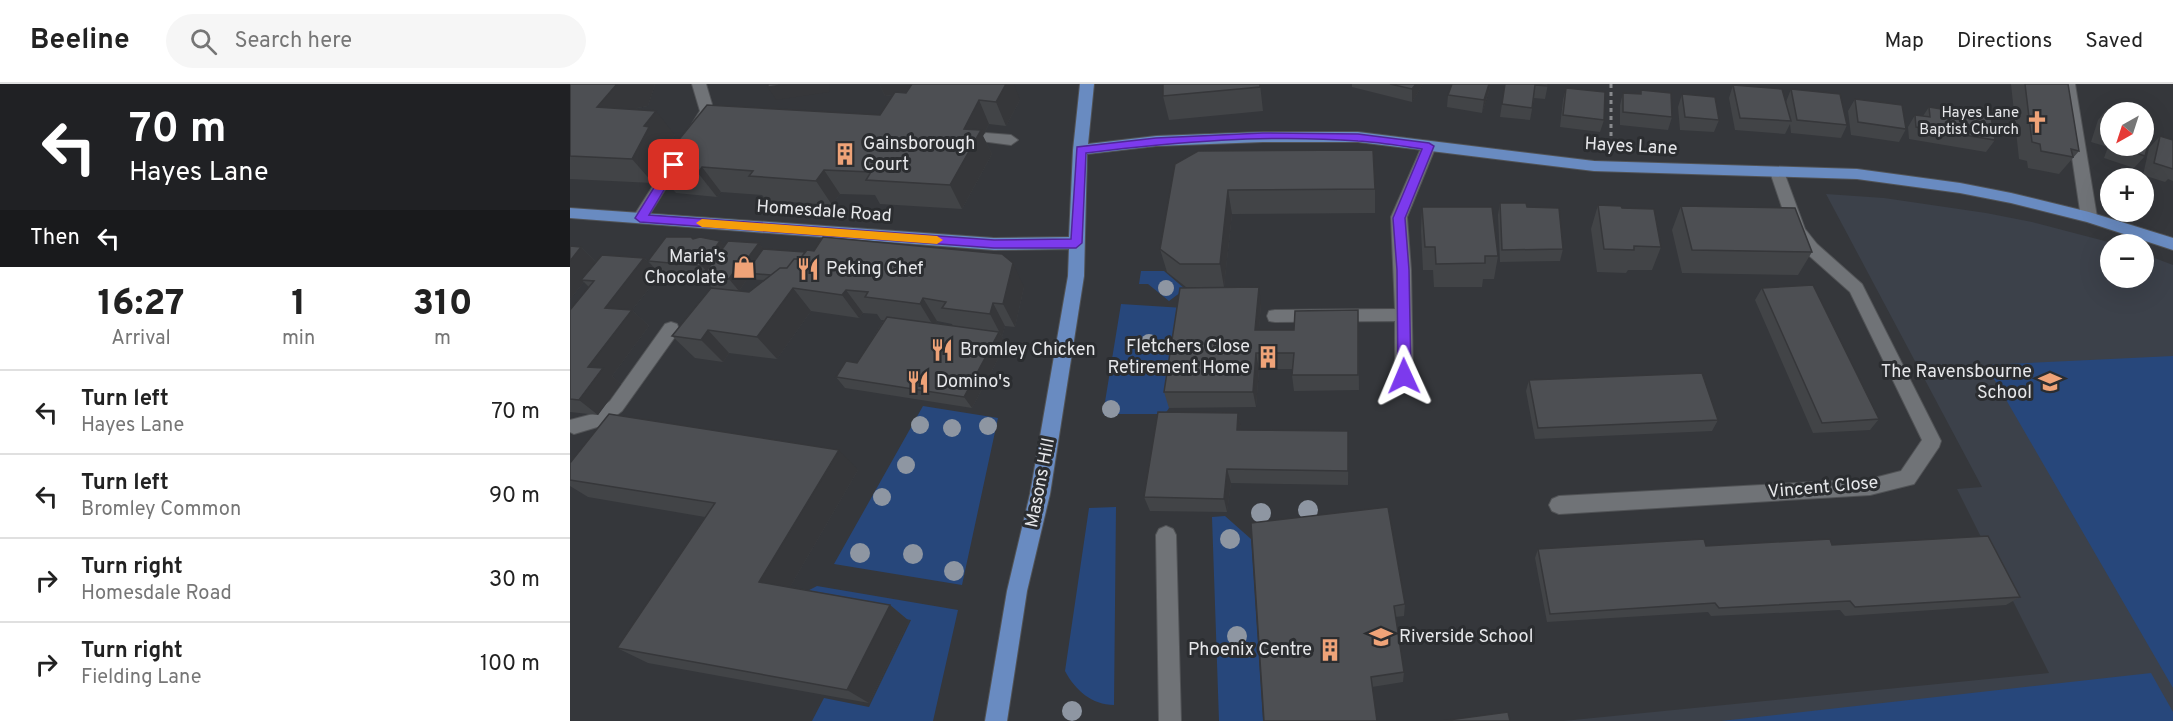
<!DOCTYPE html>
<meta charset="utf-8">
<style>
:root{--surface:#fff;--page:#f6f6f6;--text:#222;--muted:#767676;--line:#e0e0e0}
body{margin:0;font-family:Overpass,sans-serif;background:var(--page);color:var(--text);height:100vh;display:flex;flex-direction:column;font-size:22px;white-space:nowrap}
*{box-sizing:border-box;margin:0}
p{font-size:20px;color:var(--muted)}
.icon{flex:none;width:33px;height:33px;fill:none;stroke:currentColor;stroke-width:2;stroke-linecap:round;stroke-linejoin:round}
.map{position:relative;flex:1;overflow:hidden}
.details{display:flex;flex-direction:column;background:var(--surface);width:570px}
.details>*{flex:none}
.banner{background:#202124;color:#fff;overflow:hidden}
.needle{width:39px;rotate:219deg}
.buttons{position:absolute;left:1530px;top:18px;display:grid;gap:12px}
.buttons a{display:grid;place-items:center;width:54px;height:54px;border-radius:50%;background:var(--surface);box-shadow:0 6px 24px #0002;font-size:30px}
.pin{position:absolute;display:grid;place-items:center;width:51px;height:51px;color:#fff;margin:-26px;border-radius:12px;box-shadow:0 3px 9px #0006}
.me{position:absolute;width:66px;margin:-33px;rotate:359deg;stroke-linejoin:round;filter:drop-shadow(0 0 4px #0008)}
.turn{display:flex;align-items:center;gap:21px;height:126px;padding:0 30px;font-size:27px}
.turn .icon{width:78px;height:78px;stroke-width:2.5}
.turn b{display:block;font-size:42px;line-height:51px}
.then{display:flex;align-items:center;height:57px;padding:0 30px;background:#0003;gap:12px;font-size:22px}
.eta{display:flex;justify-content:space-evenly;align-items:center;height:102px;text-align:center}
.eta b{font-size:36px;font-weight:800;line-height:42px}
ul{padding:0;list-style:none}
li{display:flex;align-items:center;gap:18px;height:84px;padding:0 30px;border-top:2px solid var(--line)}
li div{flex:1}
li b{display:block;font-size:22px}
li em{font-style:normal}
header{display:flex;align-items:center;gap:36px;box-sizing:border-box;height:84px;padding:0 30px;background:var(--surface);border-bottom:2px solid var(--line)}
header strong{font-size:28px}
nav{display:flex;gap:33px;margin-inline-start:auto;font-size:21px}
.search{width:420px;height:54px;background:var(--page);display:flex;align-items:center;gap:15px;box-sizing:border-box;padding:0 21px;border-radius:33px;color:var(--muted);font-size:22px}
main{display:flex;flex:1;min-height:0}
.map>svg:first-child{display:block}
.built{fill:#3c414a}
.green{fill:#27477b}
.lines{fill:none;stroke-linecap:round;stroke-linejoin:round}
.minor-casing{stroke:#515356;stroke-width:2}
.major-casing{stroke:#515356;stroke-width:2}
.path{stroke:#888a8d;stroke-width:3;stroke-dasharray:4 4;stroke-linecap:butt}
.minor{fill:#707377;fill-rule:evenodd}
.major{fill:#698bc1;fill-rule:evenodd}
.tree{fill:#8e96a2}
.wall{fill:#424447;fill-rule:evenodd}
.shaded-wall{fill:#36373a}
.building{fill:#4d4f53;stroke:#36373a;stroke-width:1.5}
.route{fill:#7c3aed;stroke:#51269a;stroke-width:1.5}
.slow{fill:#f59e0b}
.labels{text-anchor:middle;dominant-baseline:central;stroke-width:6;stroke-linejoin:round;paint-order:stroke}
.far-poi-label{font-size:15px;fill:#e6e7ea;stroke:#2b2d30;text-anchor:end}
.poi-label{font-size:18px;fill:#e6e7ea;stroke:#2b2d30;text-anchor:start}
.street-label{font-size:18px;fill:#e6e7ea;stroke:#2b2d30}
</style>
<header>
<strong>Beeline</strong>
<div class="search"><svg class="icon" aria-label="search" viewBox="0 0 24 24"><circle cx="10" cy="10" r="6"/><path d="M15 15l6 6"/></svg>Search here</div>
<nav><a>Map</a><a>Directions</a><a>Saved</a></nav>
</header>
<main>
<section class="details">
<div class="banner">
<div class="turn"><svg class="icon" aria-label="left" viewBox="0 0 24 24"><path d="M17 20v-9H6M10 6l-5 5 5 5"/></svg><div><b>70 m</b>Hayes Lane</div></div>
<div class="then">Then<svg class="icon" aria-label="left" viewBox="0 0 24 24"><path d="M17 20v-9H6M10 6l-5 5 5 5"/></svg></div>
</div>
<div class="eta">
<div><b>16:27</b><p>Arrival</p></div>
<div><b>1</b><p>min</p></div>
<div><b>310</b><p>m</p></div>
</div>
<ul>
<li><svg class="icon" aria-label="left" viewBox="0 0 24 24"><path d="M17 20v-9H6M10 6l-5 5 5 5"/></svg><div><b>Turn left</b><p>Hayes Lane</p></div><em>70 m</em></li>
<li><svg class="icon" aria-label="left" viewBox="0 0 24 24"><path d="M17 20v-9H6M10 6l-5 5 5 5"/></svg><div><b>Turn left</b><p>Bromley Common</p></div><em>90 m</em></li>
<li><svg class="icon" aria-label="right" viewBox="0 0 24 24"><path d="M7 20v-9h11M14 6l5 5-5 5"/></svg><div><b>Turn right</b><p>Homesdale Road</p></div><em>30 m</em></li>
<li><svg class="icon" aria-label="right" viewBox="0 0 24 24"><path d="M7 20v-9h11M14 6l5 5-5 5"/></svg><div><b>Turn right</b><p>Fielding Lane</p></div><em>100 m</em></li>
</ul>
</section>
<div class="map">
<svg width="1603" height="637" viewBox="0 0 1603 637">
<rect width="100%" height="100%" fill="#35373b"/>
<path class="built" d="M1256 110 1314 114 1416 129 1462 138 1546 160H1540V194H1574V170L1603 181V637H993L1479 589 1387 405 1412 403Z"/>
<path class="green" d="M571 187H594L615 205 599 217 578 200H569Z
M551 220 614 224 599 324 595 330H533Z
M1603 272V604L1416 281Z
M353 322 428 334 392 501 264 480Z
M546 423 544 621C522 621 505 606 495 587L519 424Z
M655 432 681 455 693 637H649L642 433Z
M247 502 388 526 363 637H242L254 614 299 623 341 536 222 515Z
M1581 589 1603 628V637H1151Z"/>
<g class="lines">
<g class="minor-casing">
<path id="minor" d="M122 0H136L144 27 132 46 127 47 120 43 130 27Z
M1491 0H1505L1527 133 1524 137H1514L1511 133Z
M416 49 441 51 448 56 441 61 411 57 409 54Z
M859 57 866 62 837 133 841 186 843 292 840 297 834 299 828 297 825 292V237L705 238 699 237 697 232 699 227 705 226 825 225 821 133 852 62Z
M107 70 114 75 75 138H65L62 134 65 130 102 72Z
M1207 83 1214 88 1235 145 1247 160 1292 200 1371 357 1369 363 1344 400 1300 411 989 430 982 427 979 421 982 415 989 412 1300 395 1331 387 1352 356 1280 208 1235 168 1220 147 1200 88Z
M101 238 107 240 109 245 107 250 52 327 34 341 4 350 0 348V336L23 330 40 317 95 240Z
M596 442 603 445 606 451 611 637H589L586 451 589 445Z"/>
</g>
<g class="major-casing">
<path id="major" d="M510 0H524L518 60 586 52 693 48H788L1024 77 1287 85 1390 99 1441 109 1519 128 1603 154V166L1517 138 1441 119 1390 109 1287 95 1024 87 788 58H693L586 62 517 70 514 192 480 410 457 507 437 637H415L437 507 460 410 498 192 499 165 424 166 0 134V124L424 154 499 153 503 66Z"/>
</g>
<path class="path" d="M1041 0V59"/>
<use href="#minor" class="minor"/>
<use href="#major" class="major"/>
</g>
<g class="tree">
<circle cx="596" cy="204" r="8"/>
<circle cx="579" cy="258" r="8"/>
<circle cx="541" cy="325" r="9"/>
<circle cx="350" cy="341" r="9"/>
<circle cx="418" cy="342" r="9"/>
<circle cx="382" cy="344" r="9"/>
<circle cx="336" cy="381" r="9"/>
<circle cx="312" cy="413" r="9"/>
<circle cx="738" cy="426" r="10"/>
<circle cx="691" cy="429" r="10"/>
<circle cx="660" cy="455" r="10"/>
<circle cx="290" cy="469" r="10"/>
<circle cx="343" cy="470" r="10"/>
<circle cx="384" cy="487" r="10"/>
<circle cx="667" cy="552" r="10"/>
<circle cx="502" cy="627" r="10"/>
</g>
<path class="wall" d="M0 0H85L78 22 67 24 65 26 105 51 96 63 99 67 97 70 310 31 323 11 315 12 309 0 450 16 436 42 419 40 413 52 422 70 392 125 310 120 305 111 270 110 262 121 196 116 192 111 151 108 147 113 106 109 88 88 83 99 0 95Z
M690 0 693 27 599 36 593 12Z
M782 0H853L842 18 782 3Z
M882 0H920L919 7 912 29 877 23 878 11Z
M935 0H978L975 15 964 14 960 36 930 33Z
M1441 0H1498L1509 67 1489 90 1458 84 1457 77 1449 75Z
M1163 1 1216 18 1221 5 1277 41 1271 54 1221 49 1220 40 1215 50 1165 46 1159 14Z
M996 4 1034 36 1030 48 990 43 993 16Z
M1071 6 1102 33 1098 46 1050 41V21L1053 9 1070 10Z
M1112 10 1149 36 1144 48 1110 46 1108 23Z
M1285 15 1336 45 1329 58 1281 51 1278 27Z
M1359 23 1425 56 1416 68 1339 55 1338 43 1345 31 1353 32Z
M1538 24 1540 28V62H1574L1575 72 1564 84 1534 74 1538 63 1521 58 1528 36Z
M1590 52 1603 56V97L1598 95 1595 98 1573 91 1579 64Z
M605 80 805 105V129L662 130 654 203H616L597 188 590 165Z
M930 119 957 123 993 165 990 177 930 178 928 131Z
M1028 121 1052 124 1091 163 1082 186H1058L1056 189 1027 188 1021 145Z
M1111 122 1242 168 1228 191 1112 189 1102 146Z
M852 123 928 172 924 195H913L912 203H864L863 186H853L851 147Z
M123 155 150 157 154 162 189 159 193 165 454 203 445 243 435 242 432 253 436 260 402 324 275 304 266 293 287 279 314 236H311L307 230 293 229 289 234 241 227 207 275 159 269 153 278 125 274 102 252 142 204 132 193 89 189 78 177ZM177 195 195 196 179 208 169 207ZM367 237 382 240 383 242 366 239Z
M11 163 26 178 74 174 90 191 62 226 79 242 42 292 51 300 28 331 0 328V226L19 203 14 198 0 215Z
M1192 204 1309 335 1300 346 1243 349 1185 216Z
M691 220 689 246H724L788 226 789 306 724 307 722 291 723 285H689L686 323 599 324 594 308Z
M959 296 1148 336 1142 347 965 355 956 307Z
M668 329 671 346 779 362 778 401 661 399 657 428 580 427 574 413Z
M0 379 288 386 220 503 320 521 339 537 299 619 78 579 47 564 135 433 18 413 0 402Z
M681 439 835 520 834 532 825 533 834 588 833 598 802 603Z
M1262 461 1450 513 1436 521 1275 532 1270 526 1141 532 1138 528 977 538 965 474 968 465Z"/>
<path class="shaded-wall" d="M47 0H85L78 22 67 24 47 47 27 23Z
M220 0H260L259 8 206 16 198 3Z
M309 0H417H390L315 12Z
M436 0H444L450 16 436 42 426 18Z
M846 0H853L842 18V5Z
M919 0H920L919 7 912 29 914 16Z
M409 16 419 40 413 52 422 70 392 125 380 101 394 45Z
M86 27 105 51 96 63 99 67 90 85H85L88 88 83 99 62 75 74 42Z
M132 83 151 108 147 113 128 89Z
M254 86 270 110 262 121 246 97Z
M658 106 662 130 654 203 650 180Z
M150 157 160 169 142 194 132 182Z
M189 159 198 171 176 189 171 183Z
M11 163 28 180 11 196 14 198 0 215V177Z
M74 174 90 191 62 226 79 242 42 292 51 300 28 331 9 316 35 224Z
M443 179 454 203 445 243 433 220Z
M167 183 177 195 169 207 159 195Z
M689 203 691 220 688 262 685 246Z
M223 204 241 227 207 275 187 253Z
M276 206 293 229 289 234 272 211Z
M353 214 367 237 364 243 350 220Z
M423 219 435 242 432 253 420 230Z
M138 246 159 269 153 278 131 256Z
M429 248 436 260 402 324 394 313Z
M686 269 689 285 686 323 683 308Z
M668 329 671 344 670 361 667 346Z
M778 347 779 362 778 401Z
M269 366 288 386 213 515 189 498Z
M657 385 661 399 657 428 654 415Z
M320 521 339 537 299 619 277 606Z"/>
<path class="building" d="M0 0H47L27 23 86 27 74 42 79 43 62 75 0 72Z
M198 0H220L198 3Z
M342 0H436L426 18 409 16 394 45 411 46 380 101 296 96 301 88 254 86 246 97 179 92 183 87 132 83 128 89 85 85 137 21 310 31 325 8 336 9Z
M593 0H690V3L593 12Z
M820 0H846L842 5Z
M882 0H919L914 16 878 11Z
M935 0H978V2L965 1 962 24 932 20Z
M1455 0H1498L1509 67 1501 65 1503 73 1471 67 1470 60 1462 58Z
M1163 1 1212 5 1221 37 1170 34Z
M996 4 1035 8 1034 36 993 31Z
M1221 5 1270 10 1277 41 1227 36Z
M1071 6 1101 9 1102 33 1053 28V9L1071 10Z
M1112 10 1145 13 1149 36 1115 33Z
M1285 15 1332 21 1336 45 1288 38Z
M1359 23 1421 33 1425 56 1346 43 1345 31 1360 33Z
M1538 24 1552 28H1540V49L1531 45Z
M1574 35 1584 39 1575 72 1544 62H1574Z
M1590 52 1603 56V85L1584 79Z
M803 66 805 105 658 106 650 180H610L590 165 605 80 628 67Z
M930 119H956L957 123 989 124 993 165 932 166Z
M1028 121 1051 122 1052 124 1084 125 1091 163 1064 162V166L1034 165Z
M1111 122 1225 124 1242 168 1122 166Z
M852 123H922L928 172H915V179L866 180 865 163H855Z
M96 153H121L123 155 130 153 150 157 132 182 78 177Z
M253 153 432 170 443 179 433 220 423 219 420 230 372 224 376 218 353 214 350 220 295 213 298 208 276 206 272 211 223 204 187 253 138 246 131 256 102 252 141 204 179 208 210 184H217L224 175H230L237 166 244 167Z
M158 157 189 159 171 183H167L159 195 132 193Z
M0 162 11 163 0 177Z
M193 165 235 168 230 175H224L217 184H210L201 191 176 189Z
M32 171 74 174 35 224 62 226 18 283 33 284 9 316 0 315V226L24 197 11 196Z
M1243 201 1309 335 1252 339 1192 204Z
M689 203 685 246H724L725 227 788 226V291H722L724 269H686L683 308H594L610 204Z
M317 233 429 248 394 313 266 293 276 277 287 279Z
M1132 289 1148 336 968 344 959 296Z
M588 328 668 329 667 346 778 347V387L657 385 654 415 574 413Z
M39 330 269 366 189 498 320 521 277 606 47 564 145 419 0 396V379Z
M818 423 835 520 824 522 834 588 801 593 807 637H694L681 439Z
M1418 452 1450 513 1285 523 1280 517 1149 524 1145 519 980 530 968 465 1134 455 1136 462 1260 455 1262 461Z
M938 628 940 637H871Z"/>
<path class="route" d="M693 49 788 50 859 59 864 62 835 134 839 186 841 292 839 296H830L828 292 827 186 823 134 852 65C831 62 809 58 788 57 698 50 605 58 516 69L512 159 506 164H424L70 138 65 134 100 78 104 77 109 81 79 131 424 156 501 155 507 63 586 54Z"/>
<path class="slow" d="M132 135 367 152 373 156 367 160 132 143 126 139Z"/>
<defs>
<g id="church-bare" transform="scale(1.8)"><path d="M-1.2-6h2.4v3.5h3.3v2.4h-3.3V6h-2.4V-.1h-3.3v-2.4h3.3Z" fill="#efa378" stroke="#2b2d30" stroke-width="2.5" paint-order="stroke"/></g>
<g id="building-bare" transform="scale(1.8)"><path d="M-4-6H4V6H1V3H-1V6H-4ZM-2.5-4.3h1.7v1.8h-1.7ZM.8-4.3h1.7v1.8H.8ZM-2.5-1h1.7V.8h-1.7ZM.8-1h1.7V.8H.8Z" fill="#efa378" stroke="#2b2d30" stroke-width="2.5" paint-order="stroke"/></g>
<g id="shop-bare" transform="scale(1.8)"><path d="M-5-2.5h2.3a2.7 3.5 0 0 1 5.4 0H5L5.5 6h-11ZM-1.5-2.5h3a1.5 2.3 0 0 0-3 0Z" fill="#efa378" stroke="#2b2d30" stroke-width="2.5" paint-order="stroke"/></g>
<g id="restaurant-bare" transform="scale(1.8)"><path d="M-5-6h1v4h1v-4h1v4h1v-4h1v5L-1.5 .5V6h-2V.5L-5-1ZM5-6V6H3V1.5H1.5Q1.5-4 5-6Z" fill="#efa378" stroke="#2b2d30" stroke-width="2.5" paint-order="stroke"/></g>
<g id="school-bare" transform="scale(1.8)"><path d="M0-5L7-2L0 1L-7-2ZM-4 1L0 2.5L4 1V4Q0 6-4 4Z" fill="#efa378" stroke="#2b2d30" stroke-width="2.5" paint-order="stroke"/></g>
</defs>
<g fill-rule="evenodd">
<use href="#church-bare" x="1467" y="38"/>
<use href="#building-bare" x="275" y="70"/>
<use href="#shop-bare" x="174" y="183"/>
<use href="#restaurant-bare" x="238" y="185"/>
<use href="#restaurant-bare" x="372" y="266"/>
<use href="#building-bare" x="698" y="273"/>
<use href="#restaurant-bare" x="348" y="298"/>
<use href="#school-bare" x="1480" y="298"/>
<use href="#school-bare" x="811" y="553"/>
<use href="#building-bare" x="760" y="566"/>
</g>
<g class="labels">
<g class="far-poi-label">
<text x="1449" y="29">Hayes Lane<tspan x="1449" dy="17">Baptist Church</tspan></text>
</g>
<g class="poi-label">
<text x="293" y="60">Gainsborough<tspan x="293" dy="21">Court</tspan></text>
<text x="156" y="173" text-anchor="end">Maria's<tspan x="156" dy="21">Chocolate</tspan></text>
<text x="256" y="185">Peking Chef</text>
<text x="680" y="263" text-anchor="end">Fletchers Close<tspan x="680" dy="21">Retirement Home</tspan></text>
<text x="390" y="266">Bromley Chicken</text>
<text x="1462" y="288" text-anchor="end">The Ravensbourne<tspan x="1462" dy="21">School</tspan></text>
<text x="366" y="298">Domino's</text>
<text x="829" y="553">Riverside School</text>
<text x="742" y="566" text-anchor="end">Phoenix Centre</text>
</g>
<g class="street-label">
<text transform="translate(1061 63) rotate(3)">Hayes Lane</text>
<text transform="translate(254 128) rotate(4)">Homesdale Road</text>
<text transform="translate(471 399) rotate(-79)">Masons Hill</text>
<text transform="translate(1253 404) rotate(-5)">Vincent Close</text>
</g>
</g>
</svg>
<div class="buttons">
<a><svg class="needle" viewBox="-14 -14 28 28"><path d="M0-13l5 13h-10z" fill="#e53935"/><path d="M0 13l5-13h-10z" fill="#767676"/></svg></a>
<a>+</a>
<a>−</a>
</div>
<div class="pin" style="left:104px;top:81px;background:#d93025"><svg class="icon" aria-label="arrive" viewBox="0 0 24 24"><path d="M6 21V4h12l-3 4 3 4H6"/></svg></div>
<svg class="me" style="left:834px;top:292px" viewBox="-20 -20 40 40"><path d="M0-17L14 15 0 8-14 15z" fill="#7c3aed" stroke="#fff" stroke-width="4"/></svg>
</div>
</main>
